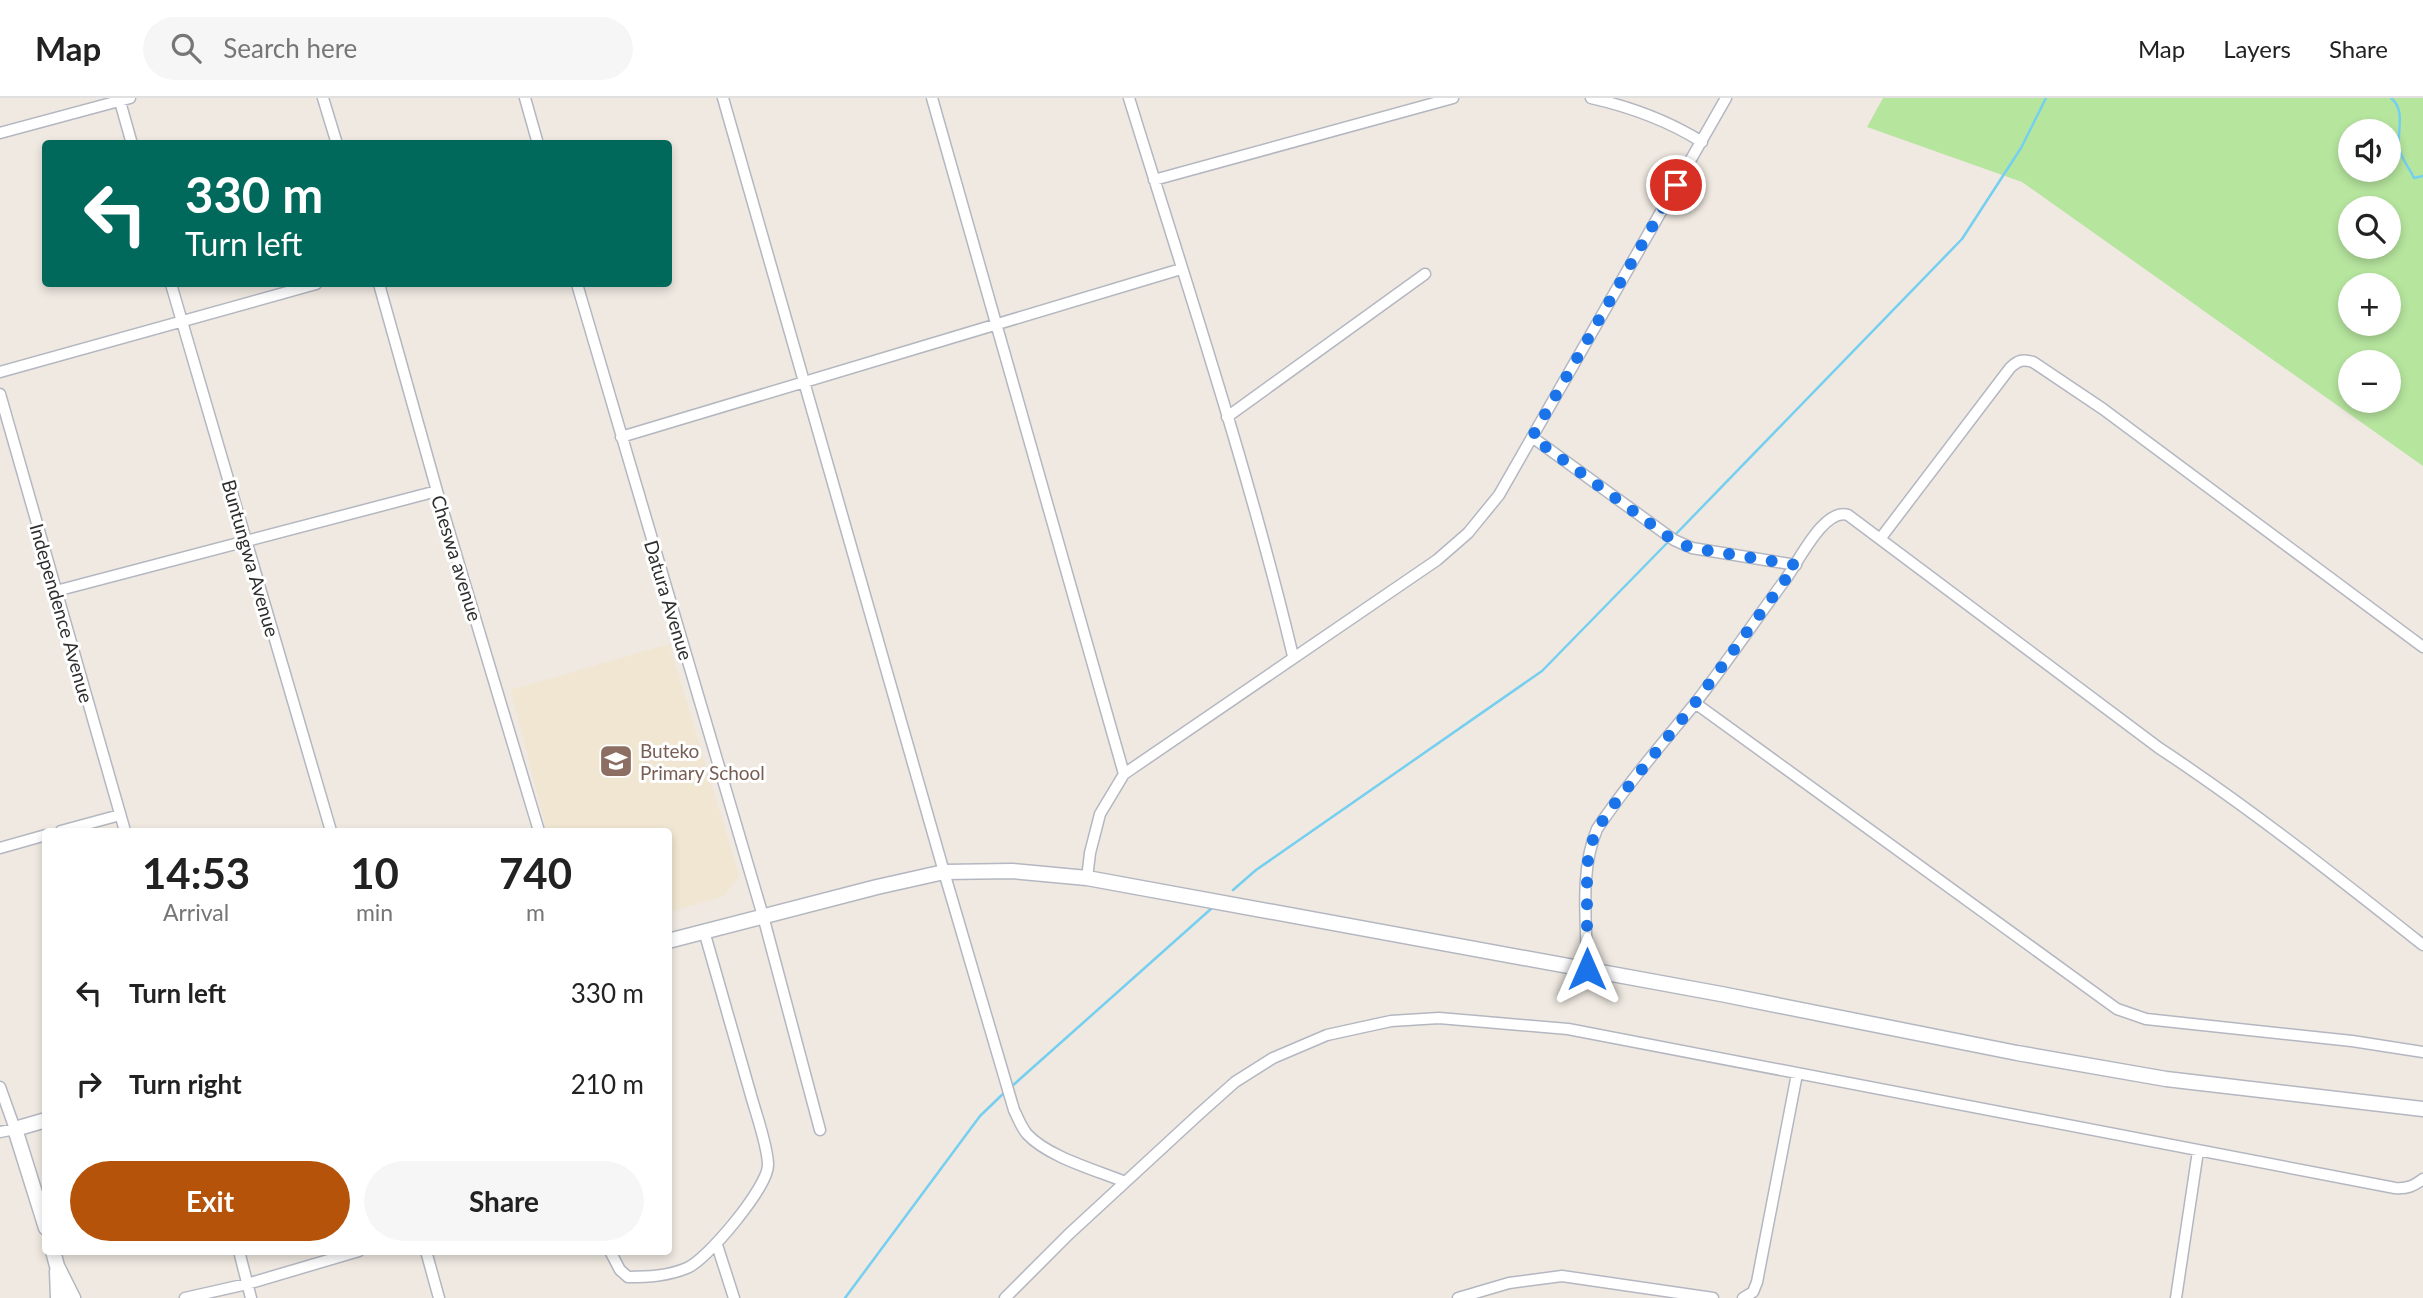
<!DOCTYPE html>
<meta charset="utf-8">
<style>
:root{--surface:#fff;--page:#f6f6f6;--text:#222;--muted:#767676;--line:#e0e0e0;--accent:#b45309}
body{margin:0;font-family:Lato,sans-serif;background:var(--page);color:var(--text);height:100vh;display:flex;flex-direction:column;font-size:26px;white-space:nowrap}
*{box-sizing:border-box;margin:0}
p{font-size:23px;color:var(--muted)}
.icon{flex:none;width:38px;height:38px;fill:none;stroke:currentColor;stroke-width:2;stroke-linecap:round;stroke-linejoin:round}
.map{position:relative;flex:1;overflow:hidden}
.details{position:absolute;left:42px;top:730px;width:630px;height:427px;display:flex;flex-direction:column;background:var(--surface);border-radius:7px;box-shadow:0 4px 10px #0003}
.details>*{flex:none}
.hud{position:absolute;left:42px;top:42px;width:630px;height:147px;border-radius:7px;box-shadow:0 4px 10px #0003;background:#00695c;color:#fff;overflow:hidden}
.fabs{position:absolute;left:2338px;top:21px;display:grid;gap:14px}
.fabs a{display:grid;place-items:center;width:63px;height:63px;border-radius:50%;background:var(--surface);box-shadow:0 4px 10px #0003;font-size:35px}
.pin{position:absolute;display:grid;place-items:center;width:60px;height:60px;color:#fff;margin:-30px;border:4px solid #fff;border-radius:50%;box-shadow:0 2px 7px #0007}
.me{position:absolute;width:77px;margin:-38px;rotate:0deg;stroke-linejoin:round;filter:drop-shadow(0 0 5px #0008)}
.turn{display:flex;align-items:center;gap:24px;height:147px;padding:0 28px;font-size:32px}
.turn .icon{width:91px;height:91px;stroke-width:2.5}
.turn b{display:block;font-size:49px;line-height:60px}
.eta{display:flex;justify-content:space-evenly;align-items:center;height:119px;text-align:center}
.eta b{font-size:42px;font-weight:700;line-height:49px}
.button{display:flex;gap:14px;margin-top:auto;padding:14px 28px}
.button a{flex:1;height:80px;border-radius:42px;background:var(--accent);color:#fff;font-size:28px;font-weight:700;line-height:80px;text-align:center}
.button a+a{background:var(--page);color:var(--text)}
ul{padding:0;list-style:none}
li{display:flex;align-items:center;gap:21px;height:91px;padding:0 28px}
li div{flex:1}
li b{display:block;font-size:26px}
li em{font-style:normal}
header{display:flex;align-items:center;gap:42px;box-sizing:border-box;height:98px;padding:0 35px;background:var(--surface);border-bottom:2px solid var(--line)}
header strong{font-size:33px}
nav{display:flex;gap:38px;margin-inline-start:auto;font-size:24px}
.search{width:490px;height:63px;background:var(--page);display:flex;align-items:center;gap:18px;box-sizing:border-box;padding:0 24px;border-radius:38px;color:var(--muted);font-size:26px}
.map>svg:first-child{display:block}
.education{fill:#f0e6d1}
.green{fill:#b6e59e;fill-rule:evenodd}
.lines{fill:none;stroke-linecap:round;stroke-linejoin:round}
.stream{stroke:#75cff0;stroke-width:2.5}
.street-casing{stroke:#b4b7c1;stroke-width:13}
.secondary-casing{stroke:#b4b7c1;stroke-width:17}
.street{stroke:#fff;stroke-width:10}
.secondary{stroke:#fff;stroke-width:14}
.route{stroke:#1a73e8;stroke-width:12;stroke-dasharray:0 21.6}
.labels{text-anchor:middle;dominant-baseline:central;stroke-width:6;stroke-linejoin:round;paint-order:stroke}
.street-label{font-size:19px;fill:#2e2e2e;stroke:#fff}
.education-label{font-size:19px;fill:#785e54;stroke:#fff;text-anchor:start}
</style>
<header>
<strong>Map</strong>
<div class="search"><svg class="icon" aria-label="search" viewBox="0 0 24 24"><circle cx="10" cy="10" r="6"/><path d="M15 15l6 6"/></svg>Search here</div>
<nav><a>Map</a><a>Layers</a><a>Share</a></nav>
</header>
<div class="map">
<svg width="2423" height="1200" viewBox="0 0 2423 1200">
<rect width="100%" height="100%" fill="#efe9e1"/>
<path class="education" d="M669 546 739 778 724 798 669 814 668 733H547L511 592Z"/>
<path class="green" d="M1883 0H2423V368L2022 84 1867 29ZM2350 33H2389V72H2350ZM2350 110H2389V149H2350ZM2350 187H2389V226H2350ZM2350 264H2389V303H2350Z"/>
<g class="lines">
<path class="stream" d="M2391 0C2406 12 2397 33 2399 49 2400 59 2410 71 2414 80L2423 78
M1673 439 1962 141 2021 50 2046 0
M1233 792 1256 772 1542 573 1669 443
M1011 989 1212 810
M845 1200 980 1018 1006 993"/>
<g class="street-casing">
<path id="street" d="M119 0 132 46
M323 0 337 46
M525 0 538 46
M723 0 944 774 1014 1012C1018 1020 1021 1029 1027 1036 1048 1059 1096 1072 1125 1084
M932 0 1124 676
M1129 0C1186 185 1248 370 1293 558
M1591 0C1631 9 1667 22 1702 44
M0 35 130 0
M1154 82 1453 0
M171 186 331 733
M379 186 437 393 539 733
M577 186 763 818 820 1032
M0 274 316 186
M0 296 125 733
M1227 319 1425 176
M621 339 1181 171
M1532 339 1674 442 1692 450 1796 467
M1880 441 2010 270C2018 262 2023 261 2033 264L2103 311 2423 549
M56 493 437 393
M1695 605 2117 911 2146 921 2352 943 2423 954
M61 733 120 717
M0 750 46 737
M1087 780 1090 755 1100 716 1124 676 1437 462 1468 435 1499 397 1726 0
M1587 871C1587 825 1579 774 1597 731 1626 688 1660 648 1693 608 1725 567 1754 524 1785 482 1798 465 1824 409 1848 417L2159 650C2250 710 2337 779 2423 847
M0 989 15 1031 0 1034
M717 1147 734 1200
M239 1153 251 1200
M426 1153 439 1200
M610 1153 620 1172 628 1179C648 1179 668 1178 687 1170 707 1162 768 1089 768 1067 768 1048 755 1013 750 994 735 940 719 887 704 833
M185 1200 247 1186 359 1153
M1005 1200 1069 1136 1198 1017 1235 984 1273 960 1327 937 1391 923 1439 920 1568 931 2395 1090C2407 1091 2414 1088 2423 1081
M1458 1200 1509 1185 1562 1178 1713 1200
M1743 1200 1753 1194 1757 1184 1797 976
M2176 1200 2198 1053"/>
</g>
<g class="secondary-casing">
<path id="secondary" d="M668 843 877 789 944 774 1012 773 1087 780 1721 896 2017 955 2166 981 2423 1011
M46 1022 15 1031 46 1130
M53 1153 57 1168 73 1200
M57 1173 58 1200"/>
</g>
<use href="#street" class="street"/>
<use href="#secondary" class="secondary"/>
</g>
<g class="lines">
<path class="route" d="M1587 871V768L1591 747 1597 731 1612 709 1695 605 1796 467 1692 450 1674 443 1532 339 1676 87"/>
</g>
<defs>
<g id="school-square" transform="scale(1.75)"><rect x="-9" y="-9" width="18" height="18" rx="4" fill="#8d6e63" stroke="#fff"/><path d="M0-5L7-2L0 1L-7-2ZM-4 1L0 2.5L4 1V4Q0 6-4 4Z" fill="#fff"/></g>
</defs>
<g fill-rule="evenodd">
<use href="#school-square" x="616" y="663"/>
</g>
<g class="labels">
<g class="street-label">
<text transform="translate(251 460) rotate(74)">Buntungwa Avenue</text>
<text transform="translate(457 460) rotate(73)">Cheswa avenue</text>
<text transform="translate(669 502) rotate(73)">Datura Avenue</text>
<text transform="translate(62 515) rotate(74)">Independence Avenue</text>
</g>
<g class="education-label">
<text x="640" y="652">Buteko<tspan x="640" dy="22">Primary School</tspan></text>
</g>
</g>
</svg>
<div class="fabs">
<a><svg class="icon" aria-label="sound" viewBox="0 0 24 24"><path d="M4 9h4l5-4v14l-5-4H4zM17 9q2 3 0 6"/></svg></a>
<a><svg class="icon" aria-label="search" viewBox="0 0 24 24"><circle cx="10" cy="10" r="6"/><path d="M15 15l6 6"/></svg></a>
<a>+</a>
<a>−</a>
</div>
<div class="pin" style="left:1676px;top:87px;background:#d93025"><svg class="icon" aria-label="arrive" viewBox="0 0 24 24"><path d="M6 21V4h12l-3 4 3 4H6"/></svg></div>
<svg class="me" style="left:1587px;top:871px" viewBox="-20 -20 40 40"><path d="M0-17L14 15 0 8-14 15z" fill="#1a73e8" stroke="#fff" stroke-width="4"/></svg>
<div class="hud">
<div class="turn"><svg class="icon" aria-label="left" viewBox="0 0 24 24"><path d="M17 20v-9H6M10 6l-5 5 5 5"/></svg><div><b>330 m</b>Turn left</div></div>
</div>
<section class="details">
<div class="eta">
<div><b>14:53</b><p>Arrival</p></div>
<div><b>10</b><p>min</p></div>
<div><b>740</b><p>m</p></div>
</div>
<ul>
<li><svg class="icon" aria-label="left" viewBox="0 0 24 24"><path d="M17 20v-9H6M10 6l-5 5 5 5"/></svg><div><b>Turn left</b></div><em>330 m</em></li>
<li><svg class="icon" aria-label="right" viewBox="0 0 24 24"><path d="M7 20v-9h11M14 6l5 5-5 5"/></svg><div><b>Turn right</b></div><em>210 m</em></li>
</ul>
<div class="button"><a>Exit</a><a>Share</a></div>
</section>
</div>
